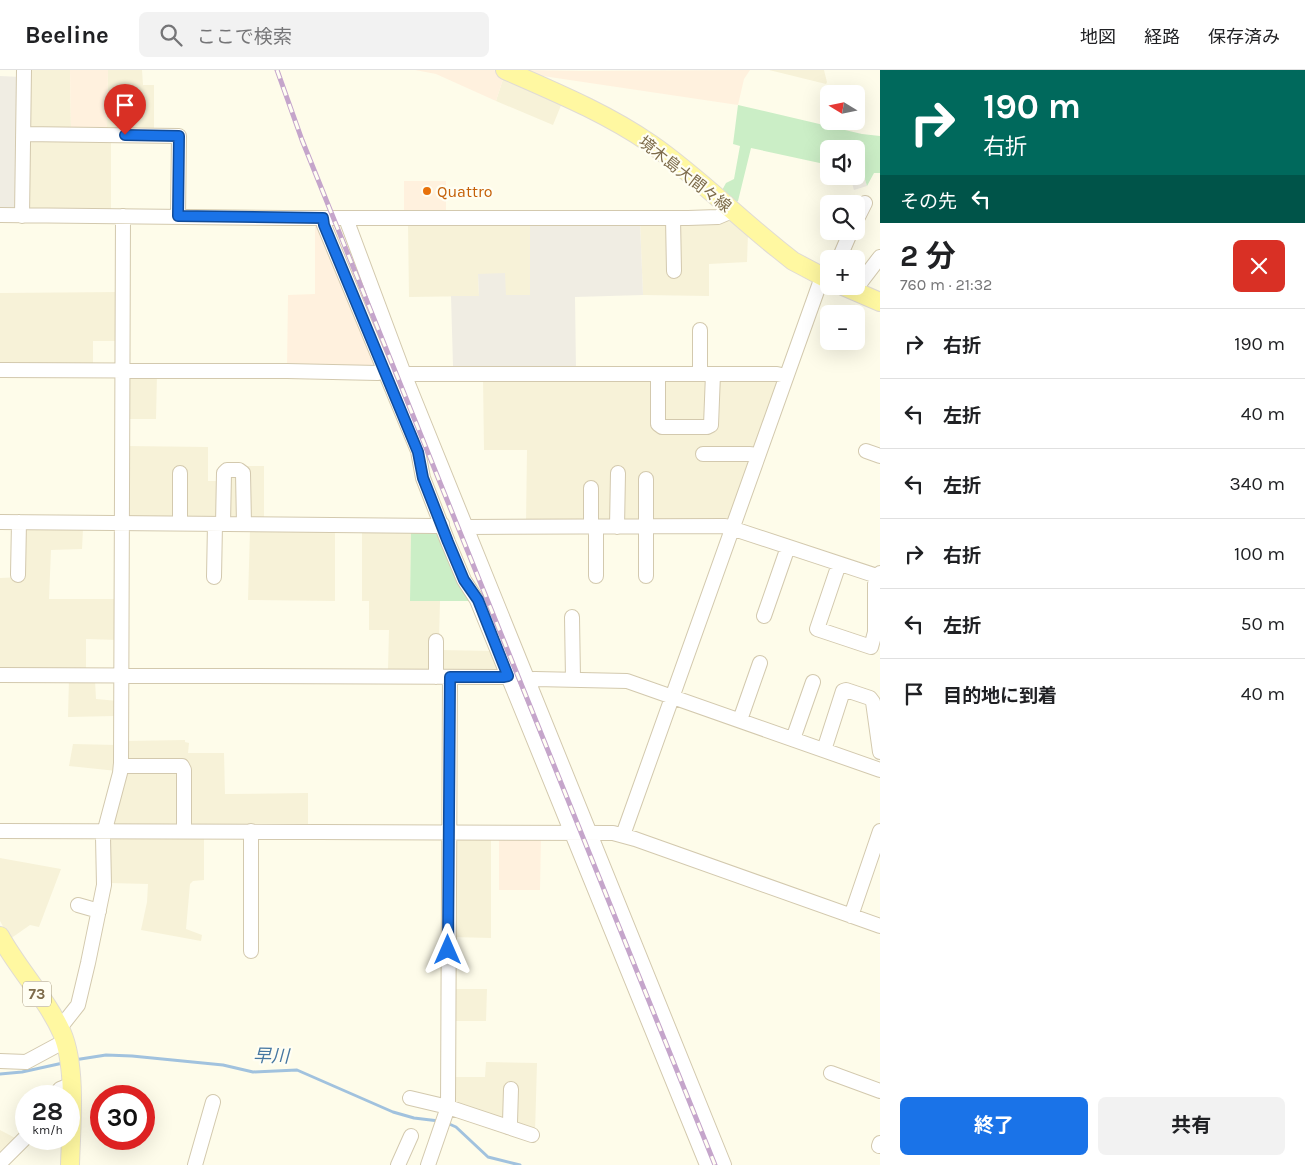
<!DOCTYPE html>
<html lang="ja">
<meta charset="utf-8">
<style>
:root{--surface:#fff;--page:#f2f2f2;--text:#202124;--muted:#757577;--line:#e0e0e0;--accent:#1a73e8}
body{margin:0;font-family:Karla,"Noto Sans JP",sans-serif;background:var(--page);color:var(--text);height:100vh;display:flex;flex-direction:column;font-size:19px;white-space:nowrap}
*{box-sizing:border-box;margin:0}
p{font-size:16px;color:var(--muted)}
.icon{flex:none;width:28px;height:28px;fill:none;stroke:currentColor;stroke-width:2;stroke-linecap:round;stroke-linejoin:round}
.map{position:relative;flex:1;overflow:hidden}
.side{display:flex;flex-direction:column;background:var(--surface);width:425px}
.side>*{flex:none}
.hud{background:#00695c;color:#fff;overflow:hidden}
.needle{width:32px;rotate:280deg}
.fabs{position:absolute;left:820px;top:15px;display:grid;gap:10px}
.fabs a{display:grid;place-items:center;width:45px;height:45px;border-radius:8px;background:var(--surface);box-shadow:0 5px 20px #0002;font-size:25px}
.speed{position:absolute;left:15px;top:1015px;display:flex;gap:10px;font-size:25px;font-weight:700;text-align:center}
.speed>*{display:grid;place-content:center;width:65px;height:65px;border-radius:50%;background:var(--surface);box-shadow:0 5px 20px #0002;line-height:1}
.speed small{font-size:12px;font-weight:400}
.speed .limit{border:8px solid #d22;background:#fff;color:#111}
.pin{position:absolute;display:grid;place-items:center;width:42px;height:42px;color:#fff;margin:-51px -21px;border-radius:50% 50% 50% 0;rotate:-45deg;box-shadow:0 0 5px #0007}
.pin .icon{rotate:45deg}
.me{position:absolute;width:55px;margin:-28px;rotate:0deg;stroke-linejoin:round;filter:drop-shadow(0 0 4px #0008)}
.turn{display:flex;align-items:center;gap:18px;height:105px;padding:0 20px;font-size:22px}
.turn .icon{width:65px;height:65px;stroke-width:2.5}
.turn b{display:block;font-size:35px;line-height:42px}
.then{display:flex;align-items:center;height:48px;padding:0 20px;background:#0003;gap:10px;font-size:19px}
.round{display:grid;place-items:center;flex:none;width:52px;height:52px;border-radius:8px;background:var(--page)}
.headline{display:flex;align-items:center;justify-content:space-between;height:85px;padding:0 20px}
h1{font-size:30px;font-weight:700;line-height:38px}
.cta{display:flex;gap:10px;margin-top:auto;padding:10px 20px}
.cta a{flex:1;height:58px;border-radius:8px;background:var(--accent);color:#fff;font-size:20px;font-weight:700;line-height:58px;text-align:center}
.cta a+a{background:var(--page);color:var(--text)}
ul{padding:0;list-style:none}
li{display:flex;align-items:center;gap:15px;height:70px;padding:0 20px;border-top:1px solid var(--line)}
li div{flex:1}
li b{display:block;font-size:19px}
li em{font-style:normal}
header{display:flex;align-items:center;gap:30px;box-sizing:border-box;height:70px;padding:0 25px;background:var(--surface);border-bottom:1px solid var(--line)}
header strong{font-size:24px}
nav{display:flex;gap:28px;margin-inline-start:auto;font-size:18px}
.search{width:350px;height:45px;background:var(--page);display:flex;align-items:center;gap:12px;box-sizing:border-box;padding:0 18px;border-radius:8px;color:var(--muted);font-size:19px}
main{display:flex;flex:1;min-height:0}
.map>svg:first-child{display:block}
.residential{fill:#f7f2d8}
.commercial{fill:#fff1de}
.industrial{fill:#f0ede3}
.green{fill:#cbeec6}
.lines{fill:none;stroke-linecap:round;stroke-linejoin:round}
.stream{stroke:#a1c2de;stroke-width:3}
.minor-casing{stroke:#d3c9ae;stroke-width:16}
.major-casing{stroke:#e0dbd4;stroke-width:20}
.minor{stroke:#fff;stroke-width:14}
.major{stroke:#fff8a1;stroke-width:18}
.rail-casing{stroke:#c5a5cb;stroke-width:5}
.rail{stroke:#fffef3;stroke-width:3;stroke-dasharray:9;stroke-linecap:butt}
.route-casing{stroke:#114b97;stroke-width:12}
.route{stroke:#1a73e8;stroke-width:9}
.food-dot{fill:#e8710a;stroke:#fffef3;stroke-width:2}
.labels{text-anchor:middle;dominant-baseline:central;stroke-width:4.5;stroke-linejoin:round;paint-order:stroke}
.shield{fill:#fffef3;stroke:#a4977d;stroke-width:1}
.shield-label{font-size:15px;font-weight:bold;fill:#7d6b4a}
.street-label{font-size:16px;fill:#7d6b4a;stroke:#fffef3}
.food-label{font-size:16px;fill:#c56008;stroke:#fffef3;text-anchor:start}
.water-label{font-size:18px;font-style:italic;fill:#4677a1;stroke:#fffef3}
</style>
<header>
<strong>Beeline</strong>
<div class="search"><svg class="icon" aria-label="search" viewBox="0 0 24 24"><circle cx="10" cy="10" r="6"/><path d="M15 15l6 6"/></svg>ここで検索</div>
<nav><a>地図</a><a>経路</a><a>保存済み</a></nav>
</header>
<main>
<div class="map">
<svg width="880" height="1095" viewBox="0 0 880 1095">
<rect width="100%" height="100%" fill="#fefcea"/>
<path class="residential" d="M29 0H70L71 60 32 59 29 55Z
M108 0H142L143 15H154V61H107Z
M769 0H824L827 12 826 14Z
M504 6 562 33 553 55 496 31Z
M32 69H111V142L27 139 29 72Z
M729 148 748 164 747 192 709 194V226L643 225 640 152Z
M530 152 531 225H506L478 204 479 226 409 227 408 154Z
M120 222V271H93V297L0 296V223Z
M157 304 156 349H127V305Z
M483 307 773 309 779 315 729 452 526 453 527 380H484Z
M127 376 208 377V411H222L220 448 126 447Z
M247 396H264V451L249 450 247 447Z
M238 403 240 448 229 450 226 408Z
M26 456 83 459 82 479 51 480 49 529H119L118 570 86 569V603L0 602V508L22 507 23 460Z
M250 459 335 461V531L248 530Z
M362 459H411L410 530 440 531 439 570 432 598 428 602 386 603 388 599 389 560H369V531H362Z
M439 580 494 581 503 603 440 604Z
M69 608 95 610 96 629 118 631 115 646 68 647Z
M185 670V672L189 673 188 683H224L225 724 308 723V757H188L187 693H128L125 671Z
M73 674 117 675V701L69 696Z
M176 700 180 705 181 752 177 756H113L124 703Z
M108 765H204V810L193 811 190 814 186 859 202 865 201 871 141 860 147 832 148 814 109 813Z
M491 767V868L452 867 453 769Z
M0 788 61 799 39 857 30 855 10 869 0 851Z
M455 919H487L486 951H452Z
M486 992 537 993 535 1063 517 1055 514 1051 515 1018 517 1014H505L507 1016 504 1050 455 1036 453 1007H485Z
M0 1060 19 1070 0 1089Z"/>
<path class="commercial" d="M70 0H108L107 61 71 60Z
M415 0H494L504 6 496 31 436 4Z
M521 0 582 1 750 0 744 9 738 35 536 5Z
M404 111H446V142H406L404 140Z
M315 154H319L380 299 287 298 288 225 315 224Z
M499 767H541L540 820H499Z"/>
<path class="industrial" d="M0 6 21 7 18 134 14 140H0Z
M863 102 867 116 854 120 850 106H856V104Z
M530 152H640L643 225 575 227 576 300 453 296 451 226H479L478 204 505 203 506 225H530Z"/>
<path class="green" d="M738 35 862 64 880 66V103H874L867 116 863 103 856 104V79H829V95L751 78 738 131 732 134 720 124 726 113 734 109 740 76 733 74Z
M411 459 431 461 441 464 474 531H410Z"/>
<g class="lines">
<path class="stream" d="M74 990 106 985 132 986 223 995 253 1002 297 1000 393 1042 414 1048 439 1051
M0 1004 22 1002 63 993
M447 1053 456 1057 488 1087 520 1095"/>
<g class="minor-casing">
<path id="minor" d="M23 64 179 66 178 146
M0 145 285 148H688L718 147 732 141
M22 146 24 0
M323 148 324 155 418 381 423 408 448 472 464 510 477 530 707 1095
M347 148 348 154 404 304 724 1095
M673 148 674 201
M856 151 865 133
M839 189 851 161
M854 221 880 187
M700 260V304
M0 300 287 301 378 303 386 300
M404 304H777L786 306
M658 304V354L662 357H707L711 355 713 304
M866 381 880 386
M703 384H749L758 385
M180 403V453
M0 452 436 456 442 454
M223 454 224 403 227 400H239L243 403 244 454
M467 457 725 456 880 507
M591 457V418
M596 457V506
M617 457 618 403
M839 494 817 559 871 577 875 562V514L880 503
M18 505 19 452
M646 506V409
M214 507 215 454
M764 546 788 477
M572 547 573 609
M436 571V607
M0 605 503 607 508 606
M529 610 535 609 627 611 880 700
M740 650 760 593
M793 669 813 612
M824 680 843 621 846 620 870 628 873 632 880 682
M121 696H182L184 700V761
M0 761 613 763 635 769 880 856
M623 765 822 207
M78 835 99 841
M851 846 880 761
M251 881V761
M59 959 78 935 88 893 104 815 103 767 120 703 121 693 123 146
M0 991 26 992 65 971
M831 1003 880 1021
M55 1026 60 1019 70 1015
M410 1028 448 1037 532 1065
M508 1057 510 1052 511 1019
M879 1076 880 1073
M0 1093 26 1067
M195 1095 213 1032
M398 1095 411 1066
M428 1095 448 1037 450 607"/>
</g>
<g class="major-casing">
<path id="major" d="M505 0C555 22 606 43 651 74 696 105 735 145 778 179L793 191 829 210
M843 216 880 232
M0 866C18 899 47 929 62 963 77 998 71 1057 70 1095"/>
</g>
<use href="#minor" class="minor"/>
<use href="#major" class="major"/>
<g class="rail-casing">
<path id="rail" d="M277 0 302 70 715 1095"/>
</g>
<use href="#rail" class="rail"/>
</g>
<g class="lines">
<g class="route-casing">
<path id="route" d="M125 65 179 66 178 146 323 148 324 155 418 382 423 408 448 472 464 510 478 530 508 606 503 607H450L448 880"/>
</g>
<use href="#route" class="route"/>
</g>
<circle class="food-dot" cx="427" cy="121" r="5"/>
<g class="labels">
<rect class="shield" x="23" y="911.5" width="28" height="25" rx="4"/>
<g class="shield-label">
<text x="37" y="924">73</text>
</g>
<g class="street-label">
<text transform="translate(685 104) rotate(38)">境木島大間々線</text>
</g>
<g class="food-label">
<text x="437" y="121">Quattro</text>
</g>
<g class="water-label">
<text transform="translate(271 986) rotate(1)">早川</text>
</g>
</g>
</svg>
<div class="fabs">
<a><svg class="needle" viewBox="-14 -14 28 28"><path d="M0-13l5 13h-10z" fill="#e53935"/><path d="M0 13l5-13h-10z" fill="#757577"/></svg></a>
<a><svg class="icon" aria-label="sound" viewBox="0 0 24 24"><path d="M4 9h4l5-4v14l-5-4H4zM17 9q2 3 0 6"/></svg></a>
<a><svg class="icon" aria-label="search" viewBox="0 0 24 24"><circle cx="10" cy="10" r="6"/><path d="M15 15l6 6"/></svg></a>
<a>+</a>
<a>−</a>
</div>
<div class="speed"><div>28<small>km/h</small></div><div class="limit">30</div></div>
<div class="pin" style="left:125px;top:65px;background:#d93025"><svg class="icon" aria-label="arrive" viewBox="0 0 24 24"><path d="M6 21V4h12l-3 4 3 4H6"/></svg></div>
<svg class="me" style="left:448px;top:880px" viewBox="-20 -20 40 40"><path d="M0-17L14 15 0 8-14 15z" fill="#1a73e8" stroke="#fff" stroke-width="4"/></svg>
</div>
<section class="side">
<div class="hud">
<div class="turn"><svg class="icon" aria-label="right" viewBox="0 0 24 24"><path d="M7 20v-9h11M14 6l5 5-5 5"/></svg><div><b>190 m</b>右折</div></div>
<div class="then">その先<svg class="icon" aria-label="left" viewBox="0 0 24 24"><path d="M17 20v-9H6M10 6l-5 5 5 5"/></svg></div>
</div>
<div class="headline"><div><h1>2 分</h1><p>760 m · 21:32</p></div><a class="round" style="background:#d93025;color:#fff"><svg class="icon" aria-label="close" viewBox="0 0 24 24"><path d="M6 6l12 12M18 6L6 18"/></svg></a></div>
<ul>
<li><svg class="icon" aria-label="right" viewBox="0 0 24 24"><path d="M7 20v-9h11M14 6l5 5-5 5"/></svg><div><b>右折</b></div><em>190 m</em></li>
<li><svg class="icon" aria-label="left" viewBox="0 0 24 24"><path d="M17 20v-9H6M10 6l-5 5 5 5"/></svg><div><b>左折</b></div><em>40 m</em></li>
<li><svg class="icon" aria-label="left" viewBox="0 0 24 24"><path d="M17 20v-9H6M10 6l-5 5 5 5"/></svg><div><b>左折</b></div><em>340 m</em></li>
<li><svg class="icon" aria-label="right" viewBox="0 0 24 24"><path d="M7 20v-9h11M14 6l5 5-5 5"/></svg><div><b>右折</b></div><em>100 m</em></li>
<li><svg class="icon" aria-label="left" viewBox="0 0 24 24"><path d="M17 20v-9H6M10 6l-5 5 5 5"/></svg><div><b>左折</b></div><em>50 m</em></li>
<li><svg class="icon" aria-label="arrive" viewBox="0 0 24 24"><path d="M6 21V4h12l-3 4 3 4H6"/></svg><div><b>目的地に到着</b></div><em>40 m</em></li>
</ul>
<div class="cta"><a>終了</a><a>共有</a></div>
</section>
</main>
